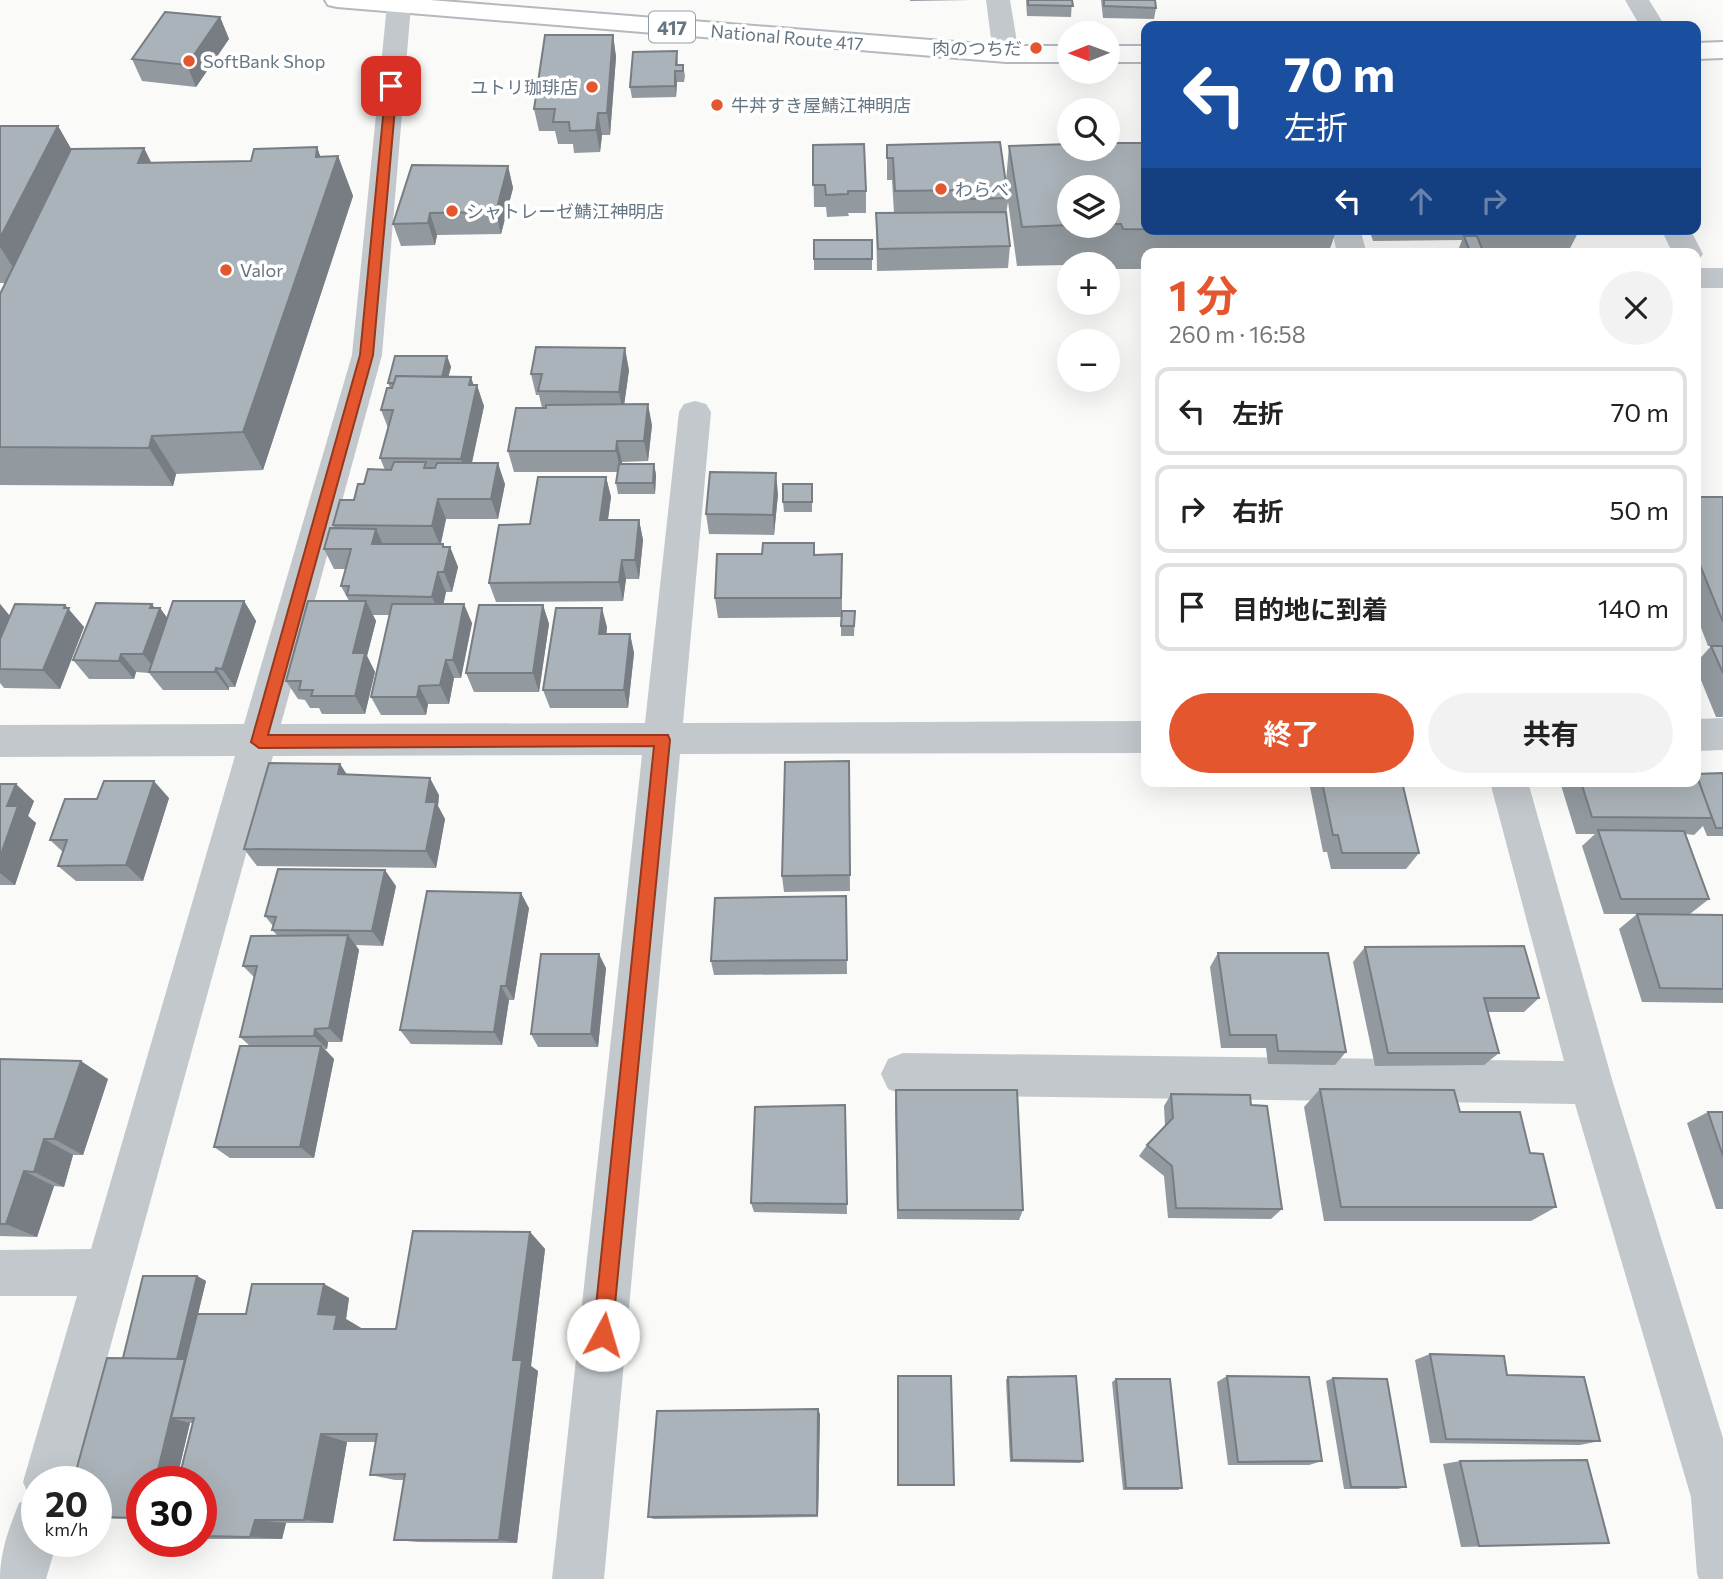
<!DOCTYPE html>
<html lang="ja">
<meta charset="utf-8">
<style>
:root{--surface:#fff;--page:#f2f2f2;--text:#222;--muted:#767676;--line:#e0e0e0;--accent:#e4572e}
body{margin:0;font-family:Commissioner,"Noto Sans JP",sans-serif;background:var(--page);color:var(--text);height:100vh;display:flex;flex-direction:column;font-size:26px;white-space:nowrap}
*{box-sizing:border-box;margin:0}
p{font-size:23px;color:var(--muted)}
.icon{flex:none;width:38px;height:38px;fill:none;stroke:currentColor;stroke-width:2;stroke-linecap:round;stroke-linejoin:round}
.map{position:relative;flex:1;overflow:hidden}
.drawer{position:absolute;left:1141px;top:248px;width:560px;height:539px;display:flex;flex-direction:column;background:var(--surface);border-radius:14px;box-shadow:0 7px 28px #0002}
.drawer>*{flex:none}
.guide{position:absolute;left:1141px;top:21px;width:560px;height:214px;border-radius:14px;box-shadow:0 7px 28px #0002;background:#1a4fa0;color:#fff;overflow:hidden}
.needle{width:46px;rotate:269deg}
.fabs{position:absolute;left:1057px;top:21px;display:grid;gap:14px}
.fabs a{display:grid;place-items:center;width:63px;height:63px;border-radius:50%;background:var(--surface);box-shadow:0 7px 28px #0002;font-size:35px}
.speed{position:absolute;left:21px;top:1466px;display:flex;gap:14px;font-size:35px;font-weight:700;text-align:center}
.speed>*{display:grid;place-content:center;width:91px;height:91px;border-radius:50%;background:var(--surface);box-shadow:0 7px 28px #0002;line-height:1}
.speed small{font-size:18px;font-weight:400}
.speed .limit{border:10px solid #d22;background:#fff;color:#111}
.pin{position:absolute;display:grid;place-items:center;width:60px;height:60px;color:#fff;margin:-30px;border-radius:14px;box-shadow:0 4px 10px #0006}
.me{position:absolute;width:77px;margin:-38px;rotate:6deg;stroke-linejoin:round;filter:drop-shadow(0 0 5px #0008)}
.turn{display:flex;align-items:center;gap:24px;height:147px;padding:0 28px;font-size:32px}
.turn .icon{width:91px;height:91px;stroke-width:2.5}
.turn b{display:block;font-size:49px;line-height:60px}
.lanes{display:flex;align-items:center;height:66px;padding:0 28px;background:#0003;justify-content:center;gap:35px;direction:ltr}
.lanes .off{opacity:.35}
.round{display:grid;place-items:center;flex:none;width:74px;height:74px;border-radius:37px;background:var(--page)}
.headline{display:flex;align-items:center;justify-content:space-between;height:119px;padding:0 28px}
h1{font-size:42px;font-weight:700;line-height:52px;color:var(--accent)}
.button{display:flex;gap:14px;margin-top:auto;padding:14px 28px}
.button a{flex:1;height:80px;border-radius:42px;background:var(--accent);color:#fff;font-size:28px;font-weight:700;line-height:80px;text-align:center}
.button a+a{background:var(--page);color:var(--text)}
ul{padding:0;list-style:none}
li{display:flex;align-items:center;gap:21px;height:88px;margin:0 14px 10px;padding:0 14px;border:4px solid var(--line);border-radius:14px}
li div{flex:1}
li b{display:block;font-size:26px}
li em{font-style:normal}
.map>svg:first-child{display:block}
.lines{fill:none;stroke-linecap:round;stroke-linejoin:round}
.trunk-casing{stroke:#b4b9bd;stroke-width:4}
.minor{fill:#c3c8cc;fill-rule:evenodd}
.tertiary{fill:#c3c8cc;fill-rule:evenodd}
.trunk{fill:#fff;fill-rule:evenodd}
.wall{fill:#929a9f;fill-rule:evenodd}
.shaded-wall{fill:#777d82}
.building{fill:#aab3b9;stroke:#777d82;stroke-width:2}
.route{fill:#e4572e;stroke:#94391e;stroke-width:2}
.poi-dot{fill:#e4572e;stroke:#fff;stroke-width:2.5}
.labels{text-anchor:middle;dominant-baseline:central;stroke-width:7;stroke-linejoin:round;paint-order:stroke}
.far-street-label{font-size:18px;fill:#657683;stroke:#fff}
.far-poi-label{font-size:18px;fill:#657683;stroke:#fff;text-anchor:start}
.shield{fill:#fff;stroke:#939fa8;stroke-width:2}
.shield-label{font-size:19px;font-weight:bold;fill:#657683}
</style>
<div class="map">
<svg width="1723" height="1579" viewBox="0 0 1723 1579">
<rect width="100%" height="100%" fill="#fafaf8"/>
<g class="lines">
<g class="trunk-casing">
<path id="trunk" d="M325 0H430L1006 46H1069V62H1006L337 7 328 5Z
M1723 42V58L1696 59V43Z
M1108 46H1146V62H1108Z"/>
</g>
<path class="minor" d="M390 0H408L411 5 382 355 281 724 645 723 679 412 684 404 695 401 706 404 711 412 683 723 1146 721V753L680 754 604 1579H552L642 755 273 756 73 1482H37V1542H57L46 1579H0C0 1552 9 1528 19 1503L30 1498 23 1482 77 1296H0V1250L91 1249 235 756 0 757V725L244 724 352 355 387 5Z
M1625 0H1649L1665 26H1640Z
M1332 229H1360L1367 254H1337Z
M1661 229H1690L1703 254 1698 261H1696V254H1673Z
M1696 268H1723V288H1696Z
M1723 718V750L1696 751V719Z
M1490 782H1528L1613 1083 1723 1438V1579H1699L1697 1574 1691 1497 1575 1104 903 1095 888 1089 881 1074 888 1059 903 1053 1564 1061Z"/>
<path class="tertiary" d="M986 0H1010L1019 54 1015 59 1006 62 997 59 993 54Z"/>
<use href="#trunk" class="trunk"/>
</g>
<path class="wall" d="M910 0H971L910 1Z
M1026 0H1072L1071 17 1027 16Z
M1101 0H1155L1156 8 1154 19 1103 18Z
M220 17 229 39 196 87 142 81 132 59Z
M613 35 616 57 610 135H602L600 152 574 153 573 144H558L555 131H539L534 109Z
M677 51 678 65H683L685 76 684 82H677L676 97 632 98 630 87Z
M0 126H58L71 149 144 148 151 163 251 161 317 147 320 157 338 156 353 196 263 470 176 474 173 486 0 485V294L5 283H0Z
M1000 142 1006 181 1009 146 1069 144V149H1108V143H1146V229H1337L1328 254H1146V269H1115L1113 264 1017 266 1008 202 1006 214 1010 246 1008 268 877 271 876 213 968 212 894 213 892 180H887V145ZM1069 187H1108V226H1069Z
M813 145 866 191V213H848L849 216 827 217 826 207H814Z
M508 166 513 188 501 234 437 235 435 245 401 246 393 224Z
M1369 229H1580L1567 254H1461L1459 248 1462 240 1373 241Z
M814 240H872V270H814Z
M447 356 451 367 448 377 474 385 484 406 472 463 505 484 498 519H446L441 544 444 547H450L458 567 452 592H446L443 604 472 623 461 678H454L449 704H428L426 715H381L371 697 390 615H373L376 621 367 656 375 672 365 714H322L319 708H310L305 700 298 699 286 681 349 601 341 586 346 569H334L324 549 335 529 333 525 354 500 364 484 385 470 380 458 388 428 381 410 390 388 388 383Z
M629 370 624 405 652 425 648 461 622 462 621 464H654L656 475 655 494H618L616 483 618 472H514L508 451 542 408 539 395H536L531 374Z
M606 477 611 497 608 520H639L643 540 639 579H626L623 601 496 602 489 583 530 524Z
M812 484V512H784L783 502Z
M778 494 774 535 709 534 706 514Z
M1696 497H1723V646H1708L1696 615Z
M842 554V611H855L854 636H841V617L718 618 715 598 815 555Z
M244 601 256 621 235 687H229V690H163L149 673 136 672 134 679H89L73 660 154 608H160L167 618Z
M0 604 10 616 65 605 84 627 60 689 4 688 0 683Z
M543 605 549 624 539 692H474L466 673Z
M607 627 606 634H630L634 653 628 708H550L543 690Z
M1711 646H1723V717H1716L1696 668V663Z
M849 761 850 891 784 892 782 876Z
M340 764 347 775 439 795 438 806 445 819 436 868 257 866 244 849Z
M1723 773V836H1707L1703 826 1694 835 1686 834 1709 899 1690 914 1723 915V1003L1642 1002 1619 929 1637 914H1604L1582 846 1595 834H1576L1560 782H1696V774Z
M1309 782H1402L1419 853 1406 869H1331L1327 852H1323Z
M0 784 34 801 28 816 36 823 15 885H0Z
M169 798 143 881H76L58 866 63 852 50 840 97 799Z
M396 886 383 946 356 945 359 950 342 1042H328L327 1049H325L334 1059 314 1158H230L214 1147 250 1046 240 1037 254 977 243 966 278 936 272 930 273 926 265 916Z
M846 896 847 974 714 975 711 961Z
M529 908 514 1000H509L502 1045 411 1044 400 1030Z
M1365 947 1539 998 1524 1012H1488L1499 1053 1484 1065 1375 1066 1353 962Z
M1218 953 1346 1052 1335 1065 1268 1064 1266 1048H1221L1210 967Z
M606 968 598 1047H538L531 1034Z
M0 1059 108 1079 83 1155H73L64 1187 54 1186 37 1237 0 1236Z
M1320 1089 1460 1112 1530 1153 1556 1207 1531 1221H1324L1304 1107Z
M896 1090 1023 1210 1019 1220 897 1219 895 1102Z
M1171 1094 1251 1105 1282 1209 1271 1219 1168 1218 1164 1176 1139 1156 1147 1145 1165 1126 1164 1106Z
M845 1105 847 1214 754 1212 751 1203Z
M1708 1112H1723V1209H1716L1687 1123Z
M530 1232 545 1249 531 1366 538 1371 517 1543 418 1542 394 1540 404 1480H395L370 1475 376 1442H347L333 1523H286L282 1539H201V1482L193 1423H190L176 1482H142V1519L96 1518V1482L123 1358 197 1276 206 1281 198 1314H246L324 1284 349 1298 346 1319 361 1328V1329H396Z
M1430 1354 1507 1375 1600 1441 1580 1445 1430 1443 1415 1360Z
M1227 1376 1322 1461 1309 1465H1228L1217 1382Z
M1008 1377 1083 1461 1080 1463 1010 1462 1006 1380Z
M1333 1378 1406 1487 1398 1489H1344L1326 1381Z
M897 1379 954 1485 953 1486H898Z
M1116 1379 1182 1488 1178 1490H1123L1112 1382Z
M820 1414 818 1517 654 1519 648 1517Z
M1460 1461 1609 1543 1461 1547 1443 1464Z"/>
<path class="shaded-wall" d="M220 17 229 39 196 87 187 65Z
M613 35 616 57 610 135 607 113Z
M675 71 677 82 676 97 675 86Z
M598 113 602 135 600 152 596 130Z
M58 126 81 166 23 283 0 247V238Z
M317 147 329 181 338 156 353 196 263 470 243 432 316 157Z
M144 148 164 188 138 163Z
M508 166 513 188 501 234 496 212Z
M430 213 437 235 435 245 428 223Z
M625 348 629 370 623 413 619 392Z
M447 356 451 367 444 394 440 384Z
M471 377 476 392 477 385 484 406 468 480 461 459Z
M648 404 652 425 648 461 644 441Z
M152 436 176 474 173 486 149 448Z
M617 441 622 462 621 472 616 451Z
M498 463 505 484 498 519 491 499Z
M654 464 656 475 655 494 653 483Z
M776 473 778 494 774 535 773 515Z
M606 477 611 497 605 540 600 520Z
M438 499 446 519 440 546 432 526Z
M639 520 643 540 639 579 635 560Z
M376 529 385 549 372 544Z
M443 544 448 556 450 547 458 567 452 592 444 572Z
M622 560 626 579 623 601 619 582Z
M438 572 446 592 441 616 432 597Z
M244 601 256 621 235 687 222 669Z
M366 601 376 621 367 656 375 672 365 714 355 696 353 653Z
M0 604 13 620 0 654Z
M152 604 158 613 160 608 174 627 158 673 143 654Z
M464 604 472 623 461 678 453 660Z
M65 605 84 627 60 689 43 670Z
M543 605 549 624 539 692 533 673Z
M602 608 607 627 605 653 599 634Z
M630 634 634 653 628 708 624 690Z
M121 654 136 672 134 679 119 661Z
M446 660 454 678 449 704 440 685Z
M216 668 229 687V690L215 672Z
M419 686 428 704 426 715 417 697Z
M340 764 351 781 338 774Z
M430 778 439 795 438 806 445 819 436 868 426 851V802Z
M154 781 169 798 143 881 126 865Z
M16 784 34 801 28 816 36 823 15 885 0 873V857L7 806Z
M385 870 396 886 383 946 372 931Z
M521 893 529 908 514 1000 506 986Z
M348 935 359 950 342 1042 329 1028Z
M599 954 606 968 598 1047 591 1034Z
M501 986 509 1000 502 1045 494 1032Z
M315 1029 328 1042 327 1049 314 1036Z
M321 1046 334 1059 314 1158 300 1147Z
M81 1061 108 1079 83 1155 54 1139Z
M44 1139 73 1155 64 1187 34 1172Z
M24 1171 54 1186 37 1237 6 1224Z
M530 1232 545 1249 531 1366 538 1371 517 1543 499 1540 513 1360Z
M197 1276 206 1281 187 1359 171 1418 190 1423 176 1482H155L177 1361Z
M324 1284 349 1298 346 1319 361 1328 359 1342 334 1329 318 1314Z
M818 1409 820 1414 818 1517 817 1515Z
M321 1434 347 1442 333 1523 304 1520Z
M255 1520 286 1523 282 1539 250 1537Z"/>
<path class="building" d="M1028 0H1072L1073 6 1028 5Z
M1104 0H1155L1156 8 1104 6Z
M165 12 220 17 187 65 132 59Z
M545 35H613L607 113H598L596 130 570 131 569 122H553L555 109H534Z
M677 51 676 65H683V71H675V86L630 87 633 52Z
M0 126H58L0 238Z
M1000 142 1008 198 971 199 970 190 895 191 893 158H887V145Z
M1108 143H1146V229H1219L1188 230 1123 229 1121 224H1108V187H1069V225L1022 227 1009 146 1069 144V149H1108Z
M864 144 866 191H848V194L826 195 825 185H813V145Z
M317 147 316 157 338 156 243 432 152 436 149 448 0 447V294L71 149 144 148 138 163 251 161 254 149Z
M412 165 508 166 496 212 430 213 428 223 393 224Z
M1006 212 1010 246 878 249 876 213Z
M1464 236H1477L1484 254H1471Z
M814 240H872V259H814Z
M536 347 625 348 619 392 538 391 542 374H531Z
M395 356H447L442 377 396 376 394 383H388Z
M396 376 471 377 469 385H477L461 459 380 458 393 410H381L387 388H392Z
M648 404 644 441H617L616 451H508L516 408H546V405Z
M394 462H426L424 468H435L437 463H498L491 499H438L432 526 333 525 340 500H354L358 484H364L368 469 391 470Z
M619 464H654L653 483H616Z
M710 472 776 473 773 515 706 514Z
M538 477H606L600 520H639L635 560H622L619 582 489 583 499 525 530 524Z
M783 484H812V502H783Z
M1696 497H1723V622L1696 555Z
M330 528 376 529 372 544H443V547H450L444 572H438L432 597 347 595 349 586H341L351 549H324Z
M763 543H814V555L842 554 841 598H715L717 554H762Z
M173 601H244L222 669 216 668 215 672H149Z
M308 601H366L353 653H365L355 696H311L313 690H299L301 681H286Z
M96 603 152 604 150 608H160L143 654H121L119 661 73 660Z
M15 604 65 605 64 608H69L43 670 0 669V639Z
M392 604H464L453 660H446L440 685 419 686 417 697H371Z
M479 605H543L533 673H466Z
M556 608H602L599 634H630L624 690H543Z
M842 611H855L854 626H841Z
M1711 646H1723V673Z
M849 761 850 875 782 876 785 762Z
M269 763 340 764 338 774 430 778 426 802H436L426 851 244 849Z
M1696 773 1712 818 1592 817 1581 782H1696Z
M1723 773V828H1716L1696 774Z
M104 781H154L126 865 58 866 67 840H50L65 799H97Z
M1322 782H1402L1419 853H1342L1338 835H1333Z
M0 784H16L7 806H18L0 857Z
M1598 830 1684 831 1709 899H1621Z
M278 869 385 870 372 931 272 930 276 917 265 916Z
M427 891 521 893 506 986H501L494 1032 400 1030Z
M846 896 847 960 711 961 715 898Z
M1637 914 1723 915V989L1660 988Z
M348 935 329 1028 315 1029 314 1036 240 1037 257 966H243L251 936Z
M1524 946 1539 998H1484L1499 1053H1388L1365 947Z
M1218 953H1328L1346 1052 1278 1051 1276 1035H1230Z
M541 954H599L591 1034H531Z
M240 1046H321L300 1147H214Z
M0 1059 81 1061 54 1139H44L34 1172 24 1171 6 1224H0Z
M1320 1089 1454 1090 1460 1112H1520L1530 1153 1543 1154 1556 1207H1341Z
M896 1090H1017L1023 1210H898Z
M1171 1094 1250 1095 1251 1105 1267 1106 1282 1209 1176 1208 1172 1166 1147 1145 1173 1118Z
M845 1105 847 1204 751 1203 755 1107Z
M1708 1112H1723V1156Z
M413 1231 530 1232 513 1360H522L499 1540H394L405 1474 370 1475 377 1434H321L304 1520H255L250 1537 201 1536V1482H178L194 1418H171L197 1314H246L252 1284H324L318 1314 337 1315 334 1329H396Z
M143 1276H197L177 1359 123 1358Z
M1430 1354 1504 1356 1507 1375 1584 1377 1600 1441 1446 1439Z
M107 1358 185 1359 155 1482H142V1518L96 1517V1482H73Z
M898 1376H951L954 1485H898Z
M1076 1376 1083 1461 1012 1460 1008 1377Z
M1227 1376 1309 1377 1322 1461 1238 1462Z
M1333 1378 1387 1379 1406 1487H1351Z
M1116 1379H1170L1182 1488H1126Z
M818 1409 817 1515 648 1517 657 1411Z
M1587 1460 1609 1543 1479 1546 1460 1461Z"/>
<path class="route" d="M391 83 397 86 373 355 268 735H668L670 740 612 1335 610 1342 603 1345 596 1342 593 1335 654 746 259 748 251 742 360 355 386 86Z"/>
<g class="poi-dot">
<circle cx="1036" cy="48" r="7"/>
<circle cx="189" cy="61" r="7"/>
<circle cx="592" cy="87" r="7"/>
<circle cx="717" cy="105" r="7"/>
<circle cx="941" cy="189" r="7"/>
<circle cx="452" cy="211" r="7"/>
<circle cx="226" cy="270" r="7"/>
</g>
<g class="labels">
<g class="far-street-label">
<text transform="translate(787 37) rotate(5)">National Route 417</text>
</g>
<g class="far-poi-label">
<text x="1022" y="48" text-anchor="end">肉のつちだ</text>
<text x="203" y="61">SoftBank Shop</text>
<text x="578" y="87" text-anchor="end">ユトリ珈琲店</text>
<text x="731" y="105">牛丼すき屋鯖江神明店</text>
<text x="955" y="189">わらべ</text>
<text x="466" y="211">シャトレーゼ鯖江神明店</text>
<text x="240" y="270">Valor</text>
</g>
<rect class="shield" x="649" y="11.5" width="46" height="31" rx="5"/>
<g class="shield-label">
<text x="672" y="27">417</text>
</g>
</g>
</svg>
<div class="fabs">
<a><svg class="needle" viewBox="-14 -14 28 28"><path d="M0-13l5 13h-10z" fill="#e53935"/><path d="M0 13l5-13h-10z" fill="#767676"/></svg></a>
<a><svg class="icon" aria-label="search" viewBox="0 0 24 24"><circle cx="10" cy="10" r="6"/><path d="M15 15l6 6"/></svg></a>
<a><svg class="icon" aria-label="layers" viewBox="0 0 24 24"><path d="M12 4l9 5-9 5-9-5zM3 14l9 5 9-5"/></svg></a>
<a>+</a>
<a>−</a>
</div>
<div class="speed"><div>20<small>km/h</small></div><div class="limit">30</div></div>
<div class="pin" style="left:391px;top:86px;background:#d93025"><svg class="icon" aria-label="arrive" viewBox="0 0 24 24"><path d="M6 21V4h12l-3 4 3 4H6"/></svg></div>
<svg class="me" style="left:603px;top:1335px" viewBox="-20 -20 40 40"><circle r="19" fill="#fff"/><path d="M0-13L10 11 0 6-10 11z" fill="#e4572e"/></svg>
<div class="guide">
<div class="turn"><svg class="icon" aria-label="left" viewBox="0 0 24 24"><path d="M17 20v-9H6M10 6l-5 5 5 5"/></svg><div><b>70 m</b>左折</div></div>
<div class="lanes"><svg class="icon" aria-label="left" viewBox="0 0 24 24"><path d="M17 20v-9H6M10 6l-5 5 5 5"/></svg><svg class="icon off" aria-label="ahead" viewBox="0 0 24 24"><path d="M12 20V5M6 11l6-6 6 6"/></svg><svg class="icon off" aria-label="right" viewBox="0 0 24 24"><path d="M7 20v-9h11M14 6l5 5-5 5"/></svg></div>
</div>
<section class="drawer">
<div class="headline"><div><h1>1 分</h1><p>260 m · 16:58</p></div><a class="round"><svg class="icon" aria-label="close" viewBox="0 0 24 24"><path d="M6 6l12 12M18 6L6 18"/></svg></a></div>
<ul>
<li><svg class="icon" aria-label="left" viewBox="0 0 24 24"><path d="M17 20v-9H6M10 6l-5 5 5 5"/></svg><div><b>左折</b></div><em>70 m</em></li>
<li><svg class="icon" aria-label="right" viewBox="0 0 24 24"><path d="M7 20v-9h11M14 6l5 5-5 5"/></svg><div><b>右折</b></div><em>50 m</em></li>
<li><svg class="icon" aria-label="arrive" viewBox="0 0 24 24"><path d="M6 21V4h12l-3 4 3 4H6"/></svg><div><b>目的地に到着</b></div><em>140 m</em></li>
</ul>
<div class="button"><a>終了</a><a>共有</a></div>
</section>
</div>
